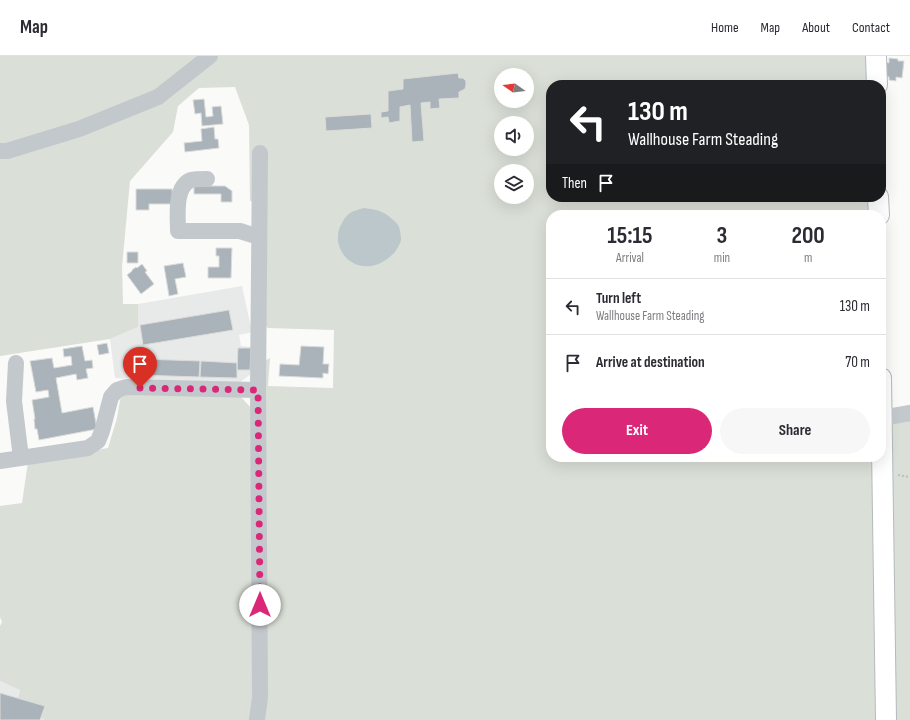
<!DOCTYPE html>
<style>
:root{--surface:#fff;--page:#f7f7f7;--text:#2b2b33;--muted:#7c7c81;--line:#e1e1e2;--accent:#db2777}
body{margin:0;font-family:"Sofia Sans Condensed",sans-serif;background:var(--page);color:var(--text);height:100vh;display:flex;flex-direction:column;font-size:15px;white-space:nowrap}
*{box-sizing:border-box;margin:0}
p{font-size:13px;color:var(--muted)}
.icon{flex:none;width:22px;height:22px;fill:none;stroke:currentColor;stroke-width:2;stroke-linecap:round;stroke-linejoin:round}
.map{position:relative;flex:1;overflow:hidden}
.drawer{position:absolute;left:546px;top:154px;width:340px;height:252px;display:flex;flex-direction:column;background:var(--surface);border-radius:16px;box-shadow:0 4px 16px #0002}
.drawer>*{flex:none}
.top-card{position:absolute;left:546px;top:24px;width:340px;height:122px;border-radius:16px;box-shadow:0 4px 16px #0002;background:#202124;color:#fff;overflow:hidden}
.needle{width:26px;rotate:284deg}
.controls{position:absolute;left:494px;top:12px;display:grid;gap:8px}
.controls a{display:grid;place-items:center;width:40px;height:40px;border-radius:50%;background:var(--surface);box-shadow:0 4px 16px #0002;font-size:20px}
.pin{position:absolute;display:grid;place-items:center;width:34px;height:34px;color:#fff;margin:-41px -17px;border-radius:50% 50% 50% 0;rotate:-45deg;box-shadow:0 0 4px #0007}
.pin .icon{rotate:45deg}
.me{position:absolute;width:44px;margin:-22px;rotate:0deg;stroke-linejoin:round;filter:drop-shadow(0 0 3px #0008)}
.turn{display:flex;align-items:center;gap:14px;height:84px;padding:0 16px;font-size:18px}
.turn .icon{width:52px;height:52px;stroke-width:2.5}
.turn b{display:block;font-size:28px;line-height:34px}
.then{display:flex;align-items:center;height:38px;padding:0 16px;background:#0003;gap:8px;font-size:15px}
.eta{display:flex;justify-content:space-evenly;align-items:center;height:68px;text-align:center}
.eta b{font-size:24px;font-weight:700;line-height:28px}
.action{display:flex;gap:8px;margin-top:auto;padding:8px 16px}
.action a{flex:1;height:46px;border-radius:24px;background:var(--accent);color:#fff;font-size:16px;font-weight:700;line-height:46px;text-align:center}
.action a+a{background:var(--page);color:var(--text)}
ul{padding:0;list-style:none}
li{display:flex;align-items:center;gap:12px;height:56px;padding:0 16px;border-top:1px solid var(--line)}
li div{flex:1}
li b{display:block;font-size:15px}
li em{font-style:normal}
header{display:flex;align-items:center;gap:24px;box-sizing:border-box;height:56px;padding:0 20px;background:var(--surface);border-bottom:1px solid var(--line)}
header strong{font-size:19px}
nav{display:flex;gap:22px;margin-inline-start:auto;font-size:14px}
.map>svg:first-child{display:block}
.built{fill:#e8e9e9}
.green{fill:#dadfd7;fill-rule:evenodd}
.water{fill:#bbc7cb}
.building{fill:#aab3b9;stroke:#dcdcda}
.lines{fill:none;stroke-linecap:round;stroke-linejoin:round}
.major-casing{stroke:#b5babe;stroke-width:22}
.path{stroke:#bbbfc2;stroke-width:2;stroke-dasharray:2 2;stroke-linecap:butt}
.minor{stroke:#c3c8cc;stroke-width:16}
.major{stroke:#fff;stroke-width:20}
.route{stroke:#db2777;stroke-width:7;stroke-dasharray:0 12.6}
</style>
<header>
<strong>Map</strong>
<nav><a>Home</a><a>Map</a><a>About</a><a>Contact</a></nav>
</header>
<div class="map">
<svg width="910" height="664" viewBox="0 0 910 664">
<rect width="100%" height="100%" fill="#fafaf8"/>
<path class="built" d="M242 230 252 276 239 279 241 290 251 291 255 315 239 327 115 322 110 283 138 271V248Z
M0 625 20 634 18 642 45 650V664H0Z"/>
<path class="green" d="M0 0H867L868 29H551V141H870V159H551V401H874L889 365 910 362V664H261L263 306 270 302 268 330 333 332 334 274 268 272 262 267 265 146 250 145 249 69 235 31 199 32 178 50 173 76 130 125 122 211 123 248H138V271L110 283 0 300ZM501 19H527V45H501ZM501 67H527V93H501ZM501 115H527V141H501Z
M121 339 240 340 252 353V664H45L41 662 44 650 18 642 20 634 0 625V570L2 566 0 561V450L22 447 28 406 108 392 117 362Z"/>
<path class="water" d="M364 152C372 153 380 154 387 159 390 161 396 166 398 169 400 172 401 181 401 184 400 188 396 195 394 197 386 205 375 212 363 210 343 208 331 184 342 167 344 162 348 158 352 156 356 154 360 153 364 152Z"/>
<path class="building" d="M889 2 898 3V5H904L902 22 896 21V25L889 24V21L886 20V6L889 7Z
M458 17 459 22H463L466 25V29L465 33 459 36V42L439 43 440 52 430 53V46L421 47 424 85 412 86 410 49 400 51V65L389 67 388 61 381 62V56L388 55V35L403 33V23Z
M204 43 206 61 213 60 212 51 221 50 223 68 202 70 201 57 195 58 193 44Z
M371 58 372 72 326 75 325 61Z
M214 71 215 83H218L219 92 185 96 184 87 202 85 201 73Z
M194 130H225L232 135V146H221V138H194Z
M136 133H172L173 148H149V154H136Z
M216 192H232L231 222H208V211H219V200H216Z
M127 196H138V207H127Z
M183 207 186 221 175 223 178 238 169 240 164 210Z
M142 208 147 215 145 216 154 228 141 238 127 219 132 215V214L136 211 137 212Z
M229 254 233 274 143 289 140 269Z
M107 287 109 297 99 299 97 289Z
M82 290 85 305 92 304 93 312 86 313 88 322 77 324 76 318 56 322 62 357 93 351 97 373 39 384 37 373H35L34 363H35L32 344 49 341 48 334 36 336 30 305 52 302 54 312 72 309 71 300 64 301 63 293Z
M301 290 324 291 323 308H329L328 318 323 317V322L279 320 280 308 299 309Z
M238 292H251L250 314H237Z
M141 303 200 305 199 321 140 319Z
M201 305 237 307V322L200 321Z
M0 637 45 650 40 664H0Z"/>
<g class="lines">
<g class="major-casing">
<path id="major" d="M876 0 877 29
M878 141 879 159
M881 322 886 664"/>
</g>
<path class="path" d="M898 419 910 421"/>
<path class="minor" d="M0 95H7L79 73 158 41 210 0
M207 123C202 123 195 123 191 124 174 131 178 160 178 175H240L259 181
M16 307 14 345 21 402
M882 362 910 357
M0 405 88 392 98 385 102 375 111 341 117 334 126 331 258 334
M257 664 260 641 258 334 260 97"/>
<use href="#major" class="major"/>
</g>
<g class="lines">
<path class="route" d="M140 332 258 334 260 549"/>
</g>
</svg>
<div class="controls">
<a><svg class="needle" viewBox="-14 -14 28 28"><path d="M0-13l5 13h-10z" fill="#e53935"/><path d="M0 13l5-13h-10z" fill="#7c7c81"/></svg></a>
<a><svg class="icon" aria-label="sound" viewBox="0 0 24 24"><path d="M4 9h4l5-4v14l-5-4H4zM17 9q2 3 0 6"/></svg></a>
<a><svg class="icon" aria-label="layers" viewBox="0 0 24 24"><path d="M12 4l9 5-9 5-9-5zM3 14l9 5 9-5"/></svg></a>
</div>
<div class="pin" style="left:140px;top:332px;background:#d93025"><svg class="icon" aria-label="arrive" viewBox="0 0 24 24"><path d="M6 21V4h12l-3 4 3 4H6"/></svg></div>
<svg class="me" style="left:260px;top:549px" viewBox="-20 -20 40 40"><circle r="19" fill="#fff"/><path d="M0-13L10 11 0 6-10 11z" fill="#db2777"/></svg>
<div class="top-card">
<div class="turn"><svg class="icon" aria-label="left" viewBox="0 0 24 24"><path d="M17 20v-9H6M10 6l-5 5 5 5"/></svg><div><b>130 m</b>Wallhouse Farm Steading</div></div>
<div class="then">Then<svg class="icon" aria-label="arrive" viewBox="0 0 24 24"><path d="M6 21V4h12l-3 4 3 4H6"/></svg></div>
</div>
<section class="drawer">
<div class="eta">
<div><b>15:15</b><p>Arrival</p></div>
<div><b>3</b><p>min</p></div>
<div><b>200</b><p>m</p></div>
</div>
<ul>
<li><svg class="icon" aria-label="left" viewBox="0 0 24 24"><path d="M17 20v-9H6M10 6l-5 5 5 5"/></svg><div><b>Turn left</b><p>Wallhouse Farm Steading</p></div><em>130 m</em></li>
<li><svg class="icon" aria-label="arrive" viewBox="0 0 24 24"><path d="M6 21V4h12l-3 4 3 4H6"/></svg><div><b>Arrive at destination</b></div><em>70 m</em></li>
</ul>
<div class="action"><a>Exit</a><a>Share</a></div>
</section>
</div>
